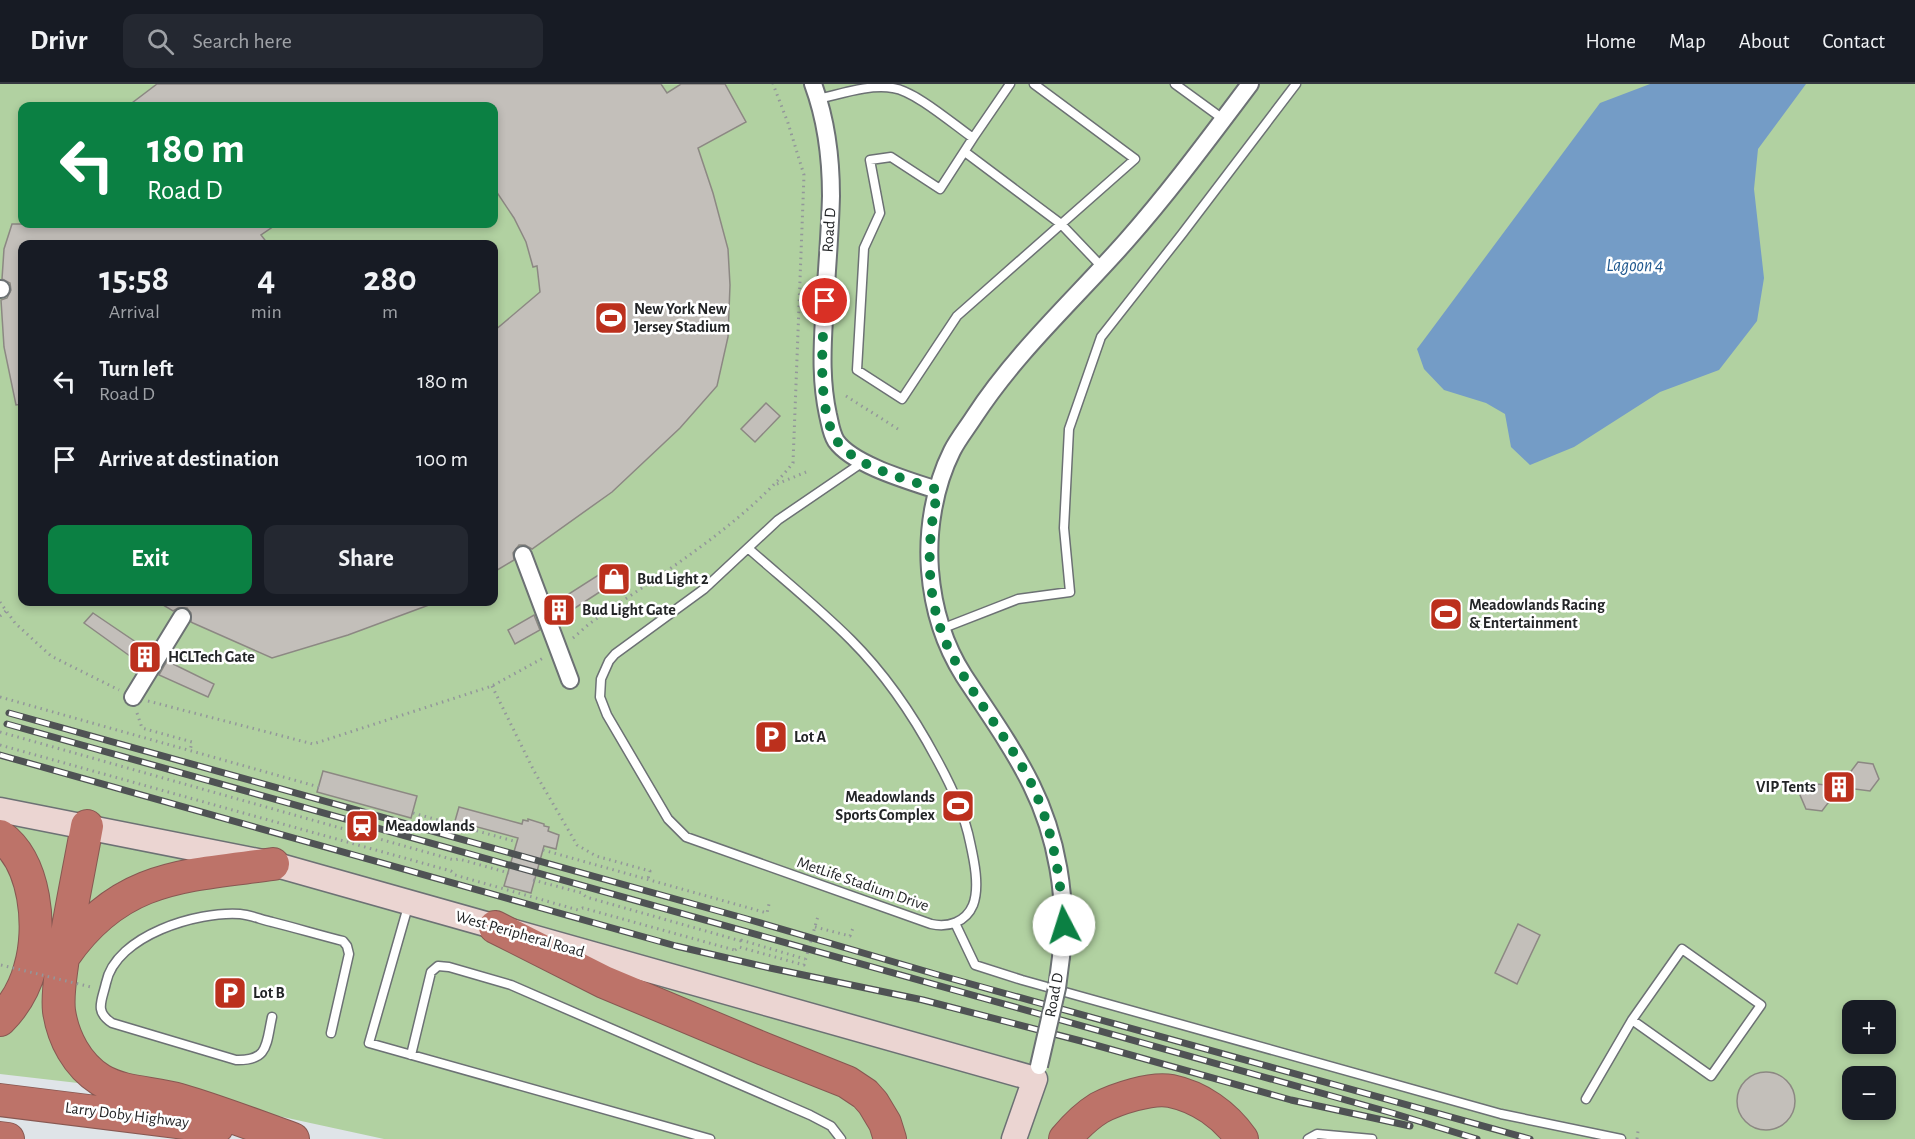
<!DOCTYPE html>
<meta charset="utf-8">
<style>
:root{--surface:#171b24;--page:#242831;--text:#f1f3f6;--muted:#9ea1a6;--line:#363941;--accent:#0b8043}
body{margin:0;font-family:"Alegreya Sans",sans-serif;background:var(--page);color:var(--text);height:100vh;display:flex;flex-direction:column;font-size:22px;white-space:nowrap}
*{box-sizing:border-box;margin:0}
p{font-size:20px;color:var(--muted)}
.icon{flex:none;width:33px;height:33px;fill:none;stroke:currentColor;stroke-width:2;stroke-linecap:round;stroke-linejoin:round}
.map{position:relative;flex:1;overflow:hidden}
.drawer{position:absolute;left:18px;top:156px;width:480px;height:366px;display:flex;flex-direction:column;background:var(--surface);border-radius:12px;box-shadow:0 3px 9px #0003}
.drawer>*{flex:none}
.banner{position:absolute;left:18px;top:18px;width:480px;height:126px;border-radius:12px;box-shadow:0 3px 9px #0003;background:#0b8043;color:#fff;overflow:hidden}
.buttons{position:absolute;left:1842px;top:916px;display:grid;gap:12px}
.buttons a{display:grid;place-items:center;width:54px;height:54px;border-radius:12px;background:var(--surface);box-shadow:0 3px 9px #0003;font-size:30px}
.pin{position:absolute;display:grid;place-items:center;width:51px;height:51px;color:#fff;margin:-26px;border:3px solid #fff;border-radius:50%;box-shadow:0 2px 6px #0007}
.me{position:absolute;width:66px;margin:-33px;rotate:355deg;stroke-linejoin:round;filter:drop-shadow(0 0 4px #0008)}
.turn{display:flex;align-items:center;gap:21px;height:126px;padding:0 30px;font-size:27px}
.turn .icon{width:78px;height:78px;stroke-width:2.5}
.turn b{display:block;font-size:42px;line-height:51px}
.eta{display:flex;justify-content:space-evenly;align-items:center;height:102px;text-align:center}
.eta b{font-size:36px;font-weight:700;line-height:42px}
.action{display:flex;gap:12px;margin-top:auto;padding:12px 30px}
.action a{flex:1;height:69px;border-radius:12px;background:var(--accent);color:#fff;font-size:24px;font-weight:700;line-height:69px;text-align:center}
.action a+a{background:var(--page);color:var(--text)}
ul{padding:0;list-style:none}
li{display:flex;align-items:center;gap:18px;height:78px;padding:0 30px}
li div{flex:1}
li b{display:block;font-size:22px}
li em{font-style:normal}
header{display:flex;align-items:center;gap:36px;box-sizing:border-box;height:84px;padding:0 30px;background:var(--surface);border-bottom:2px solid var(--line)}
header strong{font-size:28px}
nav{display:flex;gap:33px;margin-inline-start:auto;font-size:21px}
.search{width:420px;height:54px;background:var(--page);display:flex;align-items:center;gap:15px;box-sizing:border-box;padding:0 21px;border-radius:12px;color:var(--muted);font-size:22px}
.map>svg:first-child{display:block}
.green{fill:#b1d1a1;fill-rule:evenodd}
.water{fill:#749cc6}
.building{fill:#c3bfba;stroke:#8c8883;stroke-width:1.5}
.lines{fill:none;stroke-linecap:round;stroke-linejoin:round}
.lane-casing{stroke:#6c7174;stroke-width:11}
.street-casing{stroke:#6c7174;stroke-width:20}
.secondary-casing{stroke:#6c7174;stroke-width:27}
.highway-casing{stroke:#875852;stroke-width:34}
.path{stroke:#93979a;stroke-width:3;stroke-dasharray:1.5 4.5;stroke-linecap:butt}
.lane{stroke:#fff;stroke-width:8}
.street{stroke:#fff;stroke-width:16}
.secondary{stroke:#ebd5d2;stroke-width:24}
.highway{stroke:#bd7369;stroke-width:32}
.rail-casing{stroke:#4f5254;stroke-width:7}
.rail{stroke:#fff;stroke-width:4.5;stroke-dasharray:14;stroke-linecap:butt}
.street-bridge-casing{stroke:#6c7174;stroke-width:20;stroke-linecap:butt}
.path-bridge{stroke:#93979a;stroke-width:3;stroke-dasharray:1.5 4.5;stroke-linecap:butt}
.street-bridge{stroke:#fff;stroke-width:16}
.route{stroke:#0b8043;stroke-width:10;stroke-dasharray:0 18}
.labels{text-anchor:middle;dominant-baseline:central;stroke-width:5;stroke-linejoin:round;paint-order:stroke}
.street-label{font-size:16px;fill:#232527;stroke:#fff}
.poi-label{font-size:16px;font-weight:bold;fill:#232527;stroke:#fff;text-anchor:start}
.water-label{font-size:18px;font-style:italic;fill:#20588f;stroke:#fff}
</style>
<header>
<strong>Drivr</strong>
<div class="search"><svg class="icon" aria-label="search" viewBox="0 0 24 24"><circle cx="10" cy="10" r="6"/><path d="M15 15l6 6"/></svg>Search here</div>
<nav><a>Home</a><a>Map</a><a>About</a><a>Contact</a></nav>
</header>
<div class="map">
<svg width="1915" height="1055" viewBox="0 0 1915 1055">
<rect width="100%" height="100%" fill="#dfe4e8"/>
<path class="green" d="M0 0H1915V1055H384L182 1011 0 990ZM22 22H494V140H22ZM22 160H494V518H22ZM1852 927H1886V960H1852ZM1852 993H1886V1026H1852Z"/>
<path class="water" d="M1650 0H1806L1758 65 1754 105 1764 194 1757 237 1719 286 1660 308 1574 363 1530 381 1511 363 1505 330 1486 319 1444 306 1424 285 1417 265 1600 19Z"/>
<path class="building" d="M157 0H661L667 9 681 0H725L746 38 698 64 713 109 728 165 730 201 728 253 717 302 680 344 612 408 532 465 525 461H519L513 469 514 476 494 488V247L540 208 537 182 533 183 526 158 514 134 494 104V22H128Z
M12 140H277L261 151 268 160H22V320L16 321 4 263 1 216 7 214 11 206 10 199 2 195 4 165Z
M766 319 780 332 755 358 741 345Z
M600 490 609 502 558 535 553 520Z
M158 518H437L348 551 272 574 193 539 191 538V529L187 524H178L173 527Z
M93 529 149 567 141 580 84 539Z
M534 531 540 546 515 560 508 546Z
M167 577 214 600 208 613 159 591Z
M1858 678 1873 680 1879 695 1870 707 1855 705 1846 716 1831 715 1822 727 1806 725 1800 711 1809 699 1825 701 1834 688 1849 690Z
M323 687 417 712 411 734 317 708Z
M459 723 522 740 523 736 528 737V735L544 740V742L549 743 548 747 559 751 556 765 544 762 531 809 504 802 518 754 455 737Z
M1518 840 1540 851 1517 900 1495 889Z
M1737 1017a29 29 0 1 1 58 0a29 29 0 1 1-58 0Z"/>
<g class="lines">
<g class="lane-casing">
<path id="lane" d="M1175 0 1223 35
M818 15C841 10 869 0 893 4 915 7 953 40 973 54L1010 0
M973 54 940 105 891 73 870 76 880 129 864 164 857 286 902 315 957 232 1135 75 1034 0
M965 68 1061 140 1102 183
M749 465C783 495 819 524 851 556 885 590 913 631 936 674 951 701 964 728 970 758 974 776 980 803 973 821 966 838 948 844 931 840L686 753 668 735 607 631 600 613 601 595 609 577 615 570 704 505 778 436 863 378
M941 545 1018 515 1070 508 1064 444 1069 345 1101 253 1182 150 1296 0
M409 819 369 959 710 1055
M955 839 975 881 1022 896 1501 1030 1621 1055
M272 933C266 960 269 977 236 976L112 939C94 927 102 917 106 899 116 851 198 827 240 830 251 831 262 836 272 838 296 844 319 851 343 857L347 862 349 870 331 949
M411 971 431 888 438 882 449 883 511 901 810 1031 831 1042 841 1055
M1586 1015 1632 936 1711 992 1761 921 1682 865 1632 936
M1308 1055 1317 1050 1372 1055"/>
</g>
<g class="street-casing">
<path id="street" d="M813 0C826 35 831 75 831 112 830 153 826 194 824 235 822 268 821 299 828 331 830 339 831 349 836 357 853 381 910 397 937 406
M0 205H1
M523 471 570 596
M133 613 182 533
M1061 873C1068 815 1057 752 1031 700 1012 662 987 627 964 592 943 559 933 525 930 486 927 447 934 403 952 367 958 355 967 344 974 333 1017 267 1075 215 1127 156 1171 106 1210 53 1250 0"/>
</g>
<g class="secondary-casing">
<path id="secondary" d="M0 726 273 780 1035 995
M1014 1055 1035 995"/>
</g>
<g class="highway-casing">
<path id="highway" d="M87 742C79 786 70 829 63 873 61 891 57 909 59 927 63 954 77 981 101 996 125 1010 154 1008 180 1016 218 1027 256 1042 293 1055
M0 752C36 778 42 844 30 884 25 903 14 922 0 936
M495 843 604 898 764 965 847 998 865 1010 873 1019 885 1039 890 1055
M64 872C120 791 184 792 273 780
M0 1016 217 1043
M0 1054 8 1055
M1065 1055C1075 1043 1086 1032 1099 1024 1116 1015 1152 1003 1171 1007 1200 1013 1225 1031 1242 1055"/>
</g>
<path class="path" d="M846 312 898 345
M777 400 806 388
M0 518 15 539 51 572 119 606
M0 532 6 527
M573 554 589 540C656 493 742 442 793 379L804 91 788 39 773 0
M492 602 534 687 577 761 596 772 650 787 648 795
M0 613 319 703
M148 617 313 660 492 602 545 573
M137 629 142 644 192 658 190 667
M0 648 454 776 459 775 509 789
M0 661 451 787 455 791 578 826 583 824 738 867
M413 729 517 758
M543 766 767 829 769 820
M533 796 582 809 586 813 741 857
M815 843 850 852 853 844
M741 856 805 875
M735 866 739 863 804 881 818 832
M1637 1055 1638 1047"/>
<use href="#lane" class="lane"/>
<use href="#street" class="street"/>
<use href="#secondary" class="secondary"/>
<use href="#highway" class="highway"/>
<g class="rail-casing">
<path id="rail" d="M9 629 747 835 935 890 1530 1055
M7 640 1392 1029 1477 1055
M0 671 676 862 770 884 923 916 1081 957 1291 1016 1410 1042"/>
</g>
<use href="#rail" class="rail"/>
<g class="street-bridge-casing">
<path id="street-bridge" d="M1039 982 1057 904 1061 873"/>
</g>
<path class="path-bridge" d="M1 881 91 903"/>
<use href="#street-bridge" class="street-bridge"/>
</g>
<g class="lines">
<path class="route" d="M825 217C823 254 814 339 844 365 869 387 907 395 938 406 925 463 925 523 954 575 977 618 1009 656 1031 699 1053 744 1060 792 1064 841"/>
</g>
<defs>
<g id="stadium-square" transform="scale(1.725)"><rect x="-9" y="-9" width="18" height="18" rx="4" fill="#bc301d" stroke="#fff"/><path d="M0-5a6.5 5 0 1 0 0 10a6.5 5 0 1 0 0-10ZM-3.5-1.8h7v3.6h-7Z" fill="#fff"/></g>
<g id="shop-square" transform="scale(1.725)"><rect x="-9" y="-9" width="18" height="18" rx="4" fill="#bc301d" stroke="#fff"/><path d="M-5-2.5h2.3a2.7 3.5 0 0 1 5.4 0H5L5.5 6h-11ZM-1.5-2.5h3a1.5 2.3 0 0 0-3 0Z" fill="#fff"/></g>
<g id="building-square" transform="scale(1.725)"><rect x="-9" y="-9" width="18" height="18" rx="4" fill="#bc301d" stroke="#fff"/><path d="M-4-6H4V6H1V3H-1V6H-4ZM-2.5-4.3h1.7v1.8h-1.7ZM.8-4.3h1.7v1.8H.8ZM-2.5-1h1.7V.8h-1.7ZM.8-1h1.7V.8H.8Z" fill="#fff"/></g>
<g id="parking-square" transform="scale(1.725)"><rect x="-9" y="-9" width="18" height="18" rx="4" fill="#bc301d" stroke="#fff"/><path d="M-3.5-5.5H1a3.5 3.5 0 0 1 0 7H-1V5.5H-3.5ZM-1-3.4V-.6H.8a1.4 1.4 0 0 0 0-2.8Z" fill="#fff"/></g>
<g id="station-square" transform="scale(1.725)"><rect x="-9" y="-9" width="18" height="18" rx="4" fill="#bc301d" stroke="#fff"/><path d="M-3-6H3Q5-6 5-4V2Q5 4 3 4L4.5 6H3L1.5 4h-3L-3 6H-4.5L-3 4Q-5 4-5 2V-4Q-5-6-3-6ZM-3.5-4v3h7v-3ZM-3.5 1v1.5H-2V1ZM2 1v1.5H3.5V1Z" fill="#fff"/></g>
</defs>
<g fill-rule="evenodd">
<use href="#stadium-square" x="611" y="234"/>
<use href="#shop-square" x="614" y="495"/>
<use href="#building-square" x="559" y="526"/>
<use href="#stadium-square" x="1446" y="530"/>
<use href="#building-square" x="145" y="573"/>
<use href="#parking-square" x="771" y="653"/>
<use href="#building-square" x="1839" y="703"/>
<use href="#stadium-square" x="958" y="722"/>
<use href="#station-square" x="362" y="742"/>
<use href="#parking-square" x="230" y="909"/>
</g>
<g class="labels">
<g class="street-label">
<text transform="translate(829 146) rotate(-86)">Road D</text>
<text transform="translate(863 800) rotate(19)">MetLife Stadium Drive</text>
<text transform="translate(520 850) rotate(16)">West Peripheral Road</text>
<text transform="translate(1054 911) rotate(-79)">Road D</text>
<text transform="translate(127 1031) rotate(7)">Larry Doby Highway</text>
</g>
<g class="poi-label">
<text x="634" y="225">New York New<tspan x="634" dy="18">Jersey Stadium</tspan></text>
<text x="637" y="495">Bud Light 2</text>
<text x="1469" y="521">Meadowlands Racing<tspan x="1469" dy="18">&amp; Entertainment</tspan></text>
<text x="582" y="526">Bud Light Gate</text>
<text x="168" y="573">HCLTech Gate</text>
<text x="794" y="653">Lot A</text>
<text x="1816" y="703" text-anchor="end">VIP Tents</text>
<text x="935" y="713" text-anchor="end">Meadowlands<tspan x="935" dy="18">Sports Complex</tspan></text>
<text x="385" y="742">Meadowlands</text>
<text x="253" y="909">Lot B</text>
</g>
<g class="water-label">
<text x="1635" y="182">Lagoon 4</text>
</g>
</g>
</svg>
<div class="buttons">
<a>+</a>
<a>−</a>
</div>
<div class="pin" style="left:825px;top:217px;background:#d93025"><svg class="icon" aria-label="arrive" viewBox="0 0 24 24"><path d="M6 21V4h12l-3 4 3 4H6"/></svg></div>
<svg class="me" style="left:1064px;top:841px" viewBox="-20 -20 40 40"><circle r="19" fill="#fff"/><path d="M0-13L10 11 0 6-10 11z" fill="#0b8043"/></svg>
<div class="banner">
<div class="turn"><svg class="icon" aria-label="left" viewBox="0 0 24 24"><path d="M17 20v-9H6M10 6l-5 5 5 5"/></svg><div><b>180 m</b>Road D</div></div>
</div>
<section class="drawer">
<div class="eta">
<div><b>15:58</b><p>Arrival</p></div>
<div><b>4</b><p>min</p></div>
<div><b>280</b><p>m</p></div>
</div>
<ul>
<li><svg class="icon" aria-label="left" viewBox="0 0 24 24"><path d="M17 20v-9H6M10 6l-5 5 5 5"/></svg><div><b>Turn left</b><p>Road D</p></div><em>180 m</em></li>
<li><svg class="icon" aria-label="arrive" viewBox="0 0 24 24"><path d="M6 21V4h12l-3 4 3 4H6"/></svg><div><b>Arrive at destination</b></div><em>100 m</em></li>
</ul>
<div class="action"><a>Exit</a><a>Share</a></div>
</section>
</div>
